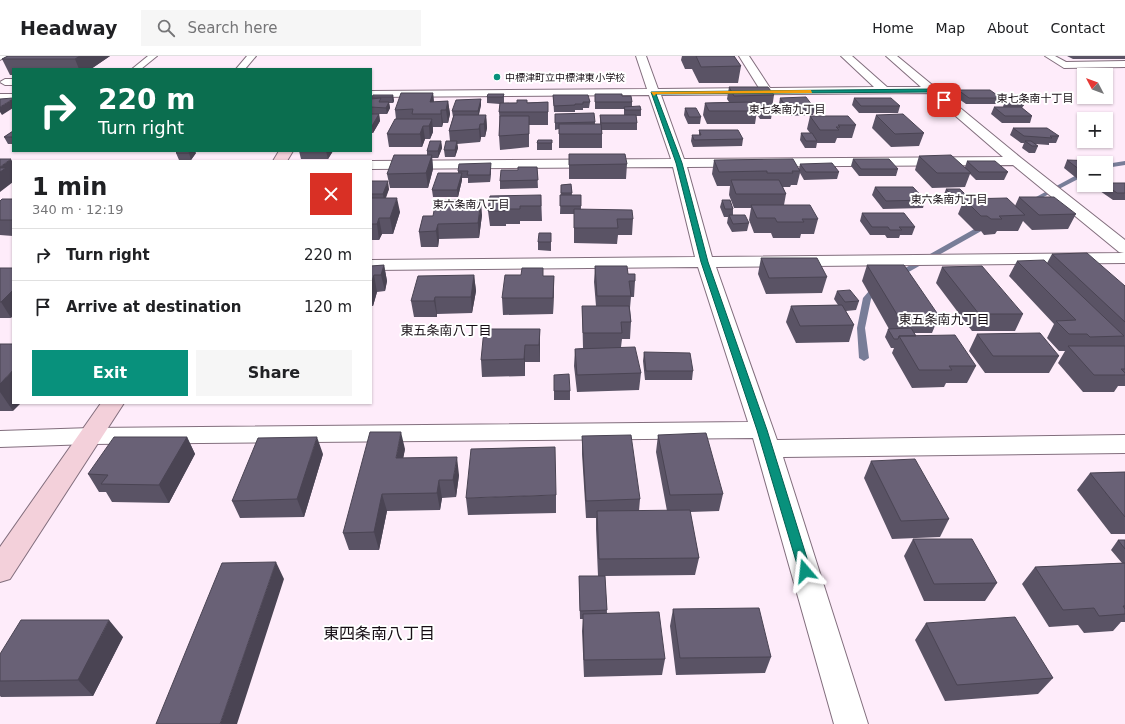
<!DOCTYPE html>
<meta charset="utf-8">
<style>
:root{--surface:#fff;--page:#f6f6f6;--text:#202124;--muted:#757577;--line:#e0e0e0;--accent:#08917c}
body{margin:0;font-family:"DejaVu Sans","Noto Sans JP",sans-serif;background:var(--page);color:var(--text);height:100vh;display:flex;flex-direction:column;font-size:15px;white-space:nowrap}
*{box-sizing:border-box;margin:0}
p{font-size:13px;color:var(--muted)}
.icon{flex:none;width:22px;height:22px;fill:none;stroke:currentColor;stroke-width:2;stroke-linecap:round;stroke-linejoin:round}
.map{position:relative;flex:1;overflow:hidden}
.drawer{position:absolute;left:12px;top:104px;width:360px;height:244px;display:flex;flex-direction:column;background:var(--surface);border-radius:0px;box-shadow:0 1px 3px #0004}
.drawer>*{flex:none}
.guide{position:absolute;left:12px;top:12px;width:360px;height:84px;border-radius:0px;box-shadow:0 1px 3px #0004;background:#0b6e4f;color:#fff;overflow:hidden}
.needle{width:26px;rotate:311deg}
.controls{position:absolute;left:1077px;top:12px;display:grid;gap:8px}
.controls a{display:grid;place-items:center;width:36px;height:36px;border-radius:0px;background:var(--surface);box-shadow:0 1px 3px #0004;font-size:20px}
.pin{position:absolute;display:grid;place-items:center;width:34px;height:34px;color:#fff;margin:-17px;border-radius:8px;box-shadow:0 2px 6px #0006}
.me{position:absolute;width:44px;margin:-22px;rotate:343deg;stroke-linejoin:round;filter:drop-shadow(0 0 3px #0008)}
.turn{display:flex;align-items:center;gap:14px;height:84px;padding:0 20px;font-size:18px}
.turn .icon{width:52px;height:52px;stroke-width:2.5}
.turn b{display:block;font-size:28px;line-height:34px}
.round{display:grid;place-items:center;flex:none;width:42px;height:42px;border-radius:0px;background:var(--page)}
.head{display:flex;align-items:center;justify-content:space-between;height:68px;padding:0 20px}
h1{font-size:24px;font-weight:800;line-height:30px}
.cta{display:flex;gap:8px;margin-top:auto;padding:8px 20px}
.cta a{flex:1;height:46px;border-radius:0px;background:var(--accent);color:#fff;font-size:16px;font-weight:800;line-height:46px;text-align:center}
.cta a+a{background:var(--page);color:var(--text)}
ul{padding:0;list-style:none}
li{display:flex;align-items:center;gap:12px;height:52px;padding:0 20px;border-top:1px solid var(--line)}
li div{flex:1}
li b{display:block;font-size:15px}
li em{font-style:normal}
header{display:flex;align-items:center;gap:24px;box-sizing:border-box;height:56px;padding:0 20px;background:var(--surface);border-bottom:1px solid var(--line)}
header strong{font-size:19px}
nav{display:flex;gap:22px;margin-inline-start:auto;font-size:14px}
.search{width:280px;height:36px;background:var(--page);display:flex;align-items:center;gap:10px;box-sizing:border-box;padding:0 14px;border-radius:0px;color:var(--muted);font-size:15px}
.map>svg:first-child{display:block}
.lines{fill:none;stroke-linecap:round;stroke-linejoin:round}
.stream{fill:#787d98;fill-rule:evenodd}
.lane-casing{stroke:#826e7d;stroke-width:2}
.street-casing{stroke:#826e7d;stroke-width:2}
.secondary-casing{stroke:#826e7d;stroke-width:2}
.lane{fill:#fff;fill-rule:evenodd}
.street{fill:#fff;fill-rule:evenodd}
.secondary{fill:#f3d0da;fill-rule:evenodd}
.wall{fill:#5a5365}
.shaded-wall{fill:#4a4453}
.building{fill:#696176;stroke:#4a4453}
.route{fill:#08917c;stroke:#055e51}
.slow{fill:#f59e0b}
.poi-dot{fill:#08917c;stroke:#fff;stroke-width:1.5}
.labels{text-anchor:middle;dominant-baseline:central;stroke-width:4;stroke-linejoin:round;paint-order:stroke}
.far-poi-label{font-size:10px;fill:#160e14;stroke:#fff;text-anchor:start}
.far-neighbourhood-label{font-size:11px;fill:#160e14;stroke:#fff}
.neighbourhood-label{font-size:13px;fill:#160e14;stroke:#fff}
.near-neighbourhood-label{font-size:16px;fill:#160e14;stroke:#fff}
</style>
<header>
<strong>Headway</strong>
<div class="search"><svg class="icon" aria-label="search" viewBox="0 0 24 24"><circle cx="10" cy="10" r="6"/><path d="M15 15l6 6"/></svg>Search here</div>
<nav><a>Home</a><a>Map</a><a>About</a><a>Contact</a></nav>
</header>
<div class="map">
<svg width="1125" height="668" viewBox="0 0 1125 668">
<rect width="100%" height="100%" fill="#feecfa"/>
<g class="lines">
<path class="stream" d="M1125 105V109L1106 112V108Z
M1084 115V120L1030 148 1025 147Z
M985 167H988L992 169 898 222H895L891 220Z
M875 228H881L882 230 871 243 865 272 869 302 864 305 859 302 857 272 863 242Z"/>
<g class="lane-casing">
<path id="lane" d="M148 0H157L141 13H132Z
M247 0H256L245 13H236Z
M1045 0H1055L1066 6 1125 5V11L1064 12Z
M13 23V29H5L0 26 5 23Z"/>
</g>
<g class="street-casing">
<path id="street" d="M0 0H7L0 4Z
M636 0H646L658 33 759 32 739 0H749L770 32 874 31 841 0H852L887 31H921L886 0H897L1021 102 1125 184V207L716 211 777 384 1125 379V397L783 401 868 668H834L753 382 91 388 0 391V375L91 372 748 366 698 211 371 214V204L695 201 673 111 371 113V105L671 103 649 39 371 41V35L647 33ZM929 37 1003 101 684 103 661 39ZM1013 109 1119 196 1124 197 712 201 687 111Z
M0 38H13V44H0Z"/>
</g>
<g class="secondary-casing">
<path id="secondary" d="M279 95H293L287 105H273Z
M101 347H124L10 523 0 526V491Z"/>
</g>
<use href="#lane" class="lane"/>
<use href="#street" class="street"/>
<use href="#secondary" class="secondary"/>
</g>
<path class="wall" d="M8 0H110L91 13H13V19H10L2 3Z
M682 0H734L741 10 738 27H699L692 13H685L681 4Z
M1067 0H1125V3H1073Z
M729 31 774 39 772 52H756L757 55 755 68H707L703 59 705 47 729 46 727 43Z
M958 34 1001 42 998 48H966L956 41Z
M433 37 434 46 448 45 450 58 448 67H443L442 71H433V76L430 83H425L422 91H389L387 78 396 63 395 54Z
M504 38V47L548 46V69H529V91L500 94 499 80 500 69 499 56 500 48 487 47V41Z
M595 38 622 40 632 46V50L641 54V60H636L637 67V74H602V92H559V73L555 74V58L595 66V68H600V59H624V53H595Z
M393 39 394 45 393 47H389L390 52 387 58H371V43H372V41Z
M553 39 590 46 589 52H583V54H575V56H554Z
M780 42 815 53 813 59 787 60 779 48Z
M854 42 900 50 898 57H859L852 49Z
M481 43V49L479 59H486L487 72 485 81H481L480 86 457 88 458 92 455 101H445L444 94 450 85 449 75 453 61 452 55Z
M1004 47 1024 49 1022 52 1032 60 1030 67H1002L991 58 994 51H1003Z
M685 52 701 61 700 68H688L684 59Z
M759 53 772 57 771 63H760L758 60Z
M371 58H379L380 65 373 77H371Z
M876 59 924 77 919 90 891 91 872 72Z
M810 60 856 69 852 82H837L835 87H817L816 92H805L800 84 801 77H810L807 73Z
M1013 72 1059 80 1056 87H1049V89L1035 88 1038 90 1035 97H1029L1022 92 1024 87H1021L1010 79Z
M699 74 743 83 742 90 693 91 691 85 692 79H699Z
M13 75V88H8L4 81Z
M552 84V94H537V87Z
M441 85 442 92 438 102H432L433 113 428 132H390L387 118 427 99V95Z
M36 95H63L62 96H36Z
M178 95 196 97 191 104H179L176 97Z
M299 95H333L328 103H301Z
M569 98 627 108 626 123H569Z
M919 100 965 111 967 105 1008 116 1004 124H976L970 118 965 131 932 132 915 114Z
M853 103 898 113 896 120H859L851 110Z
M714 104 799 113 800 108 839 116 837 123 804 124 800 117 797 129H791L790 131H783L786 138 784 149 818 163 814 178H801L800 182H773L771 177H754L749 164 751 152H734L729 139 730 130H717L712 118Z
M1067 104 1084 107V125H1080L1064 112Z
M537 111 538 132 500 133V125L518 114Z
M1106 112 1113 118 1110 125H1106Z
M458 115H491L490 126 468 127V122H462V124L458 141H433L432 134 458 117Z
M371 125 389 133 386 142 400 156 393 178H382L379 184H371Z
M1106 127H1125V144H1113L1100 135 1103 129H1106Z
M571 128 572 139H581V153L633 163 632 179H618L617 188 574 187V158H560L561 129Z
M875 131 925 144 923 152 883 153 872 139Z
M946 133 966 139 965 143 1015 150 1019 141 1076 158 1068 173 1032 174 1023 165 1018 175H997L995 178 984 179 981 175H975L958 158 963 146 949 147 943 141Z
M541 139 542 165H520V168H506V170H490L488 155Z
M13 143V180L0 179V145Z
M722 144 733 153V159L749 167 747 175 732 176 727 167 728 161H724L720 151Z
M862 157 915 171 912 179H900L899 182H887L885 179H870L860 165Z
M482 159 479 182 439 183 438 191H421L419 176 423 160Z
M551 177V195L538 194V186Z
M1052 198 1125 230V330H1118L1114 336H1083L1058 307 1065 295H1059L1047 282 1054 268 1009 220 1017 205 1047 207Z
M761 202 827 221 822 237 766 238 758 218Z
M384 209 387 225 385 235 377 236 373 250H371V210Z
M867 209 939 260 932 277H914L916 280 976 310 967 327H946L944 331 912 332 892 297 894 292H891L885 281 888 273H889L862 225Z
M595 210 628 218 635 225 634 241H631L630 252 631 266 630 283H622L621 291 641 317 639 334 577 336 574 310 575 293 583 292 582 250H596L594 226Z
M942 211 1023 258 1015 275H972L936 227Z
M0 212 11 262H0Z
M543 212V220H554L553 258 503 259 502 242 521 219Z
M474 219 476 235 472 257 437 258V261H414L411 245Z
M837 235 859 245 856 254 846 255 854 269 849 286 796 287 786 266 791 250 838 249 834 243Z
M540 273V306H525V320L482 321 481 304Z
M977 278 1059 300 1049 317H985L969 295Z
M0 288 13 355H0Z
M644 296 693 315 692 324H645L643 305Z
M554 319 570 335V344H554Z
M658 379 723 438 719 455 690 456 699 502 695 519 605 520 607 557 665 603 662 619 584 621 582 575 583 563H580L579 520H598L596 473V462H586L582 398V380L640 443 639 455H667L656 396Z
M187 381 195 398 169 447 112 446 106 436H99L88 418Z
M405 393 403 402 459 419 456 441 442 442 440 454 387 455 379 494H349L343 477Z
M323 398 304 461 240 462 232 445Z
M871 405 949 463 940 481 892 483 864 422Z
M1125 416V478H1111L1077 434 1090 417Z
M556 439V457L468 459 466 442Z
M913 483 997 527 985 545H924L904 500Z
M1118 484H1125V566H1121L1113 575 1084 577 1078 569 1049 571 1022 528 1035 511 1122 507 1111 494Z
M673 553 771 601 765 617 676 619 670 570Z
M926 567 1053 622 1038 638 945 645 915 584Z
M123 581 93 640 1 641 0 640V598Z"/>
<path class="shaded-wall" d="M80 0H110L91 13H79L75 3Z
M433 37 434 49 432 58 430 46Z
M393 39 394 45 393 47 392 41Z
M13 43V52L2 59 0 56V51Z
M481 43V49L478 61V55Z
M448 45 450 58 448 67 446 54Z
M389 46 390 52 387 58 386 52Z
M441 54 443 67 442 71 441 58Z
M379 58 380 65 373 77 372 70Z
M486 59 487 72 485 81 484 68Z
M432 63 433 76 430 83 429 70Z
M480 68 481 81 480 86 479 73Z
M423 70 425 83 422 91 420 78Z
M441 85 442 92 438 102V95Z
M457 85 458 92 455 101V94Z
M190 95H195L196 97 191 104 189 97Z
M326 95H333L328 103Z
M432 99 433 113 428 132 426 117Z
M11 103 13 107V122L12 123 13 126 0 136V111Z
M491 107V115L490 126V119Z
M462 117V124L458 141 457 134Z
M388 125 389 133 384 145 383 138Z
M397 142 400 156 393 178 390 162Z
M481 144 482 159 479 182 478 167Z
M379 162 382 178 379 184 377 168Z
M438 168 439 183 438 191 436 175Z
M384 209 387 225 385 235 381 219Z
M374 219 377 236 373 250 371 241V228Z
M474 219 476 235 472 257 471 241Z
M554 220V236L553 258V242Z
M13 234V260L11 262 1 246Z
M435 241 437 258V261L434 245Z
M540 273V306L539 289Z
M525 289V320L524 303Z
M13 314V347H21L13 355 0 336V328Z
M401 376 405 393 400 419 396 402Z
M187 381 195 398 169 447 159 429Z
M317 381 323 398 304 461 297 443Z
M457 401 459 419 456 441 453 424Z
M439 424 442 442 440 454 437 437Z
M382 438 387 455 379 494 374 476Z
M276 506 284 523 237 668H220Z
M109 564 123 581 93 640 78 624Z"/>
<path class="building" d="M8 0H80L75 3H2Z
M696 0H734L741 10 701 11Z
M729 31H768L774 39 734 40Z
M958 34H990L1001 42H969Z
M401 37H433L430 46 448 45 446 54H441V58H412L413 53 395 54Z
M488 38H504L503 41H487Z
M595 38H622V40H631L632 46H595Z
M373 39H393L392 41H372Z
M553 39H588L590 46H583V48H575V49L554 50Z
M806 41 815 53H788L780 42Z
M13 42V43L0 51V43Z
M381 42 379 46H389L386 52 371 51V43Z
M854 42H891L900 50H861Z
M481 43 478 55H452L456 44Z
M517 44H527V47L548 46V56H499L500 47H517Z
M752 46 757 55H709L705 47Z
M1004 47H1020L1024 49H1008Z
M640 50 641 54H625L624 51Z
M994 51H1021L1032 60H1005Z
M685 52H696L701 61H689Z
M759 53H770L772 57H761Z
M594 57 595 66 555 67V58Z
M371 58H379L372 70H371Z
M903 58 924 77 895 78 876 59Z
M454 59H486L484 68H480L479 73 449 75Z
M600 59H636L637 67H601Z
M500 60H529V78L499 80Z
M810 60H848L856 69H838L840 71H836L839 74H820Z
M395 63H432L429 70H423L420 78H387Z
M559 68H601L602 78H559Z
M1013 72H1047L1059 80H1050L1052 82 1024 80Z
M699 74H738L743 83 694 84 692 79H701Z
M13 75V81H4Z
M801 77H812L817 85H806Z
M538 84H552V87H537Z
M430 85H441L438 95H427Z
M446 85H457L455 94H444Z
M1025 85H1031L1038 90H1032Z
M178 95H190L189 97H176Z
M569 98H625L627 108 569 109Z
M394 99H432L426 117 387 118Z
M951 99 971 117H937L919 100Z
M0 103H11L0 111Z
M793 103 800 115H792L793 117H767V115L719 116 714 104Z
M853 103H889L898 113H861Z
M1067 104 1096 105 1099 107H1084V117Z
M967 105H995L1008 116H979Z
M491 107 490 119H467L468 115H458L459 108Z
M832 107 839 116H806L800 108Z
M518 111H537L538 124 500 125 501 114H518Z
M0 112H6L0 116Z
M1106 112 1113 118 1106 117Z
M438 117H462L457 134H432Z
M731 124H779L786 138H736Z
M371 125H388L383 138H371Z
M1106 127H1125V137H1117L1106 129Z
M571 128 572 137H561V129Z
M875 131H913L925 144 886 145Z
M946 133H960L966 139H952Z
M541 139V150H520V153H505V155H488L490 140Z
M560 139H581V150H560Z
M1019 141H1054L1076 158 1039 159Z
M371 142H397L390 162H379L377 168H371Z
M1007 142 1025 159 999 160 1002 163H991L987 160H981L964 143Z
M2 143H13V164H0V145Z
M436 144H481L478 167 438 168 436 175 419 176 423 160H433Z
M722 144H730L733 153H725Z
M751 149H810L818 163H802L804 166H777L775 162H757Z
M574 153 632 154 633 163H617L618 172H574Z
M862 157H904L915 171H899L902 174H890L888 171H872Z
M729 159H745L749 167 733 168Z
M539 177H551V186H538Z
M1087 197 1125 230V266L1052 198Z
M761 202H817L827 221 769 222Z
M1044 204 1124 280 1090 281 1087 278H1069L1056 265 1076 264 1017 205Z
M384 209 381 219H374L371 228V210Z
M867 209H904L939 260H898Z
M595 210H627L628 218H635V225H629L631 240H597Z
M982 210 1023 258H979L942 211Z
M0 212H13V234L1 246H0Z
M522 212H543V220H554L553 242H502L505 219H521Z
M474 219 471 241H435L434 245H411L418 220Z
M850 234 859 245 845 246 837 235Z
M842 249 854 269 800 270 791 250Z
M582 250H629L631 266H621L622 277H583Z
M911 272 916 280H899L898 283H894L888 273Z
M484 273H540L539 289H525L524 303 481 304Z
M1040 277 1059 300H993L977 278Z
M955 279 976 310H949L952 314H919L899 280Z
M0 288H13V314L0 328Z
M1068 290H1125V313H1121L1125 317V319H1094Z
M635 291 641 317 577 319 575 293Z
M644 296 690 297 693 315H646Z
M569 318 570 335H554V319Z
M370 376H401L396 402 457 401 453 424H439L437 437 382 438 374 476 343 477Z
M706 377 723 438 670 439 658 379Z
M631 379 640 443 586 445 582 380Z
M114 381H187L159 429 101 428 108 419 88 418Z
M317 381 297 443 232 445 258 382Z
M555 391 556 439 466 442 471 393Z
M915 403 949 463 901 465 871 405Z
M1125 416V461L1090 417Z
M690 454 699 502 599 503 597 455Z
M913 483H972L997 527 934 528Z
M1118 484H1125V493Z
M276 506 220 668H156L222 507Z
M1125 507V550H1123L1125 553V558L1099 560 1094 552 1063 554 1035 511Z
M579 520H605L607 554 580 555Z
M759 552 771 601 680 602 673 553Z
M659 556 665 603 584 604 583 558Z
M1015 561 1053 622 957 629 926 567Z
M21 564H109L78 624 0 625V598Z"/>
<path class="route" d="M932 33 946 43V46H942L931 36 656 38 682 107 708 206 767 374 811 515 809 519 805 520 801 519 799 515 757 374 701 206 676 107 651 36Z"/>
<path class="slow" d="M811 34 812 37 656 38 654 40 651 36Z"/>
<circle class="poi-dot" cx="497" cy="21" r="4"/>
<g class="labels">
<g class="far-poi-label">
<text x="505" y="21">中標津町立中標津東小学校</text>
</g>
<g class="far-neighbourhood-label">
<text x="1035" y="42">東七条南十丁目</text>
<text x="787" y="53">東七条南九丁目</text>
<text x="949" y="143">東六条南九丁目</text>
<text x="471" y="148">東六条南八丁目</text>
</g>
<g class="neighbourhood-label">
<text x="944" y="263">東五条南九丁目</text>
<text x="446" y="274">東五条南八丁目</text>
</g>
<g class="near-neighbourhood-label">
<text x="379" y="577">東四条南八丁目</text>
</g>
</g>
</svg>
<div class="controls">
<a><svg class="needle" viewBox="-14 -14 28 28"><path d="M0-13l5 13h-10z" fill="#e53935"/><path d="M0 13l5-13h-10z" fill="#757577"/></svg></a>
<a>+</a>
<a>−</a>
</div>
<div class="pin" style="left:944px;top:44px;background:#d93025"><svg class="icon" aria-label="arrive" viewBox="0 0 24 24"><path d="M6 21V4h12l-3 4 3 4H6"/></svg></div>
<svg class="me" style="left:805px;top:515px" viewBox="-20 -20 40 40"><path d="M0-17L14 15 0 8-14 15z" fill="#08917c" stroke="#fff" stroke-width="4"/></svg>
<div class="guide">
<div class="turn"><svg class="icon" aria-label="right" viewBox="0 0 24 24"><path d="M7 20v-9h11M14 6l5 5-5 5"/></svg><div><b>220 m</b>Turn right</div></div>
</div>
<section class="drawer">
<div class="head"><div><h1>1 min</h1><p>340 m · 12:19</p></div><a class="round" style="background:#d93025;color:#fff"><svg class="icon" aria-label="close" viewBox="0 0 24 24"><path d="M6 6l12 12M18 6L6 18"/></svg></a></div>
<ul>
<li><svg class="icon" aria-label="right" viewBox="0 0 24 24"><path d="M7 20v-9h11M14 6l5 5-5 5"/></svg><div><b>Turn right</b></div><em>220 m</em></li>
<li><svg class="icon" aria-label="arrive" viewBox="0 0 24 24"><path d="M6 21V4h12l-3 4 3 4H6"/></svg><div><b>Arrive at destination</b></div><em>120 m</em></li>
</ul>
<div class="cta"><a>Exit</a><a>Share</a></div>
</section>
</div>
